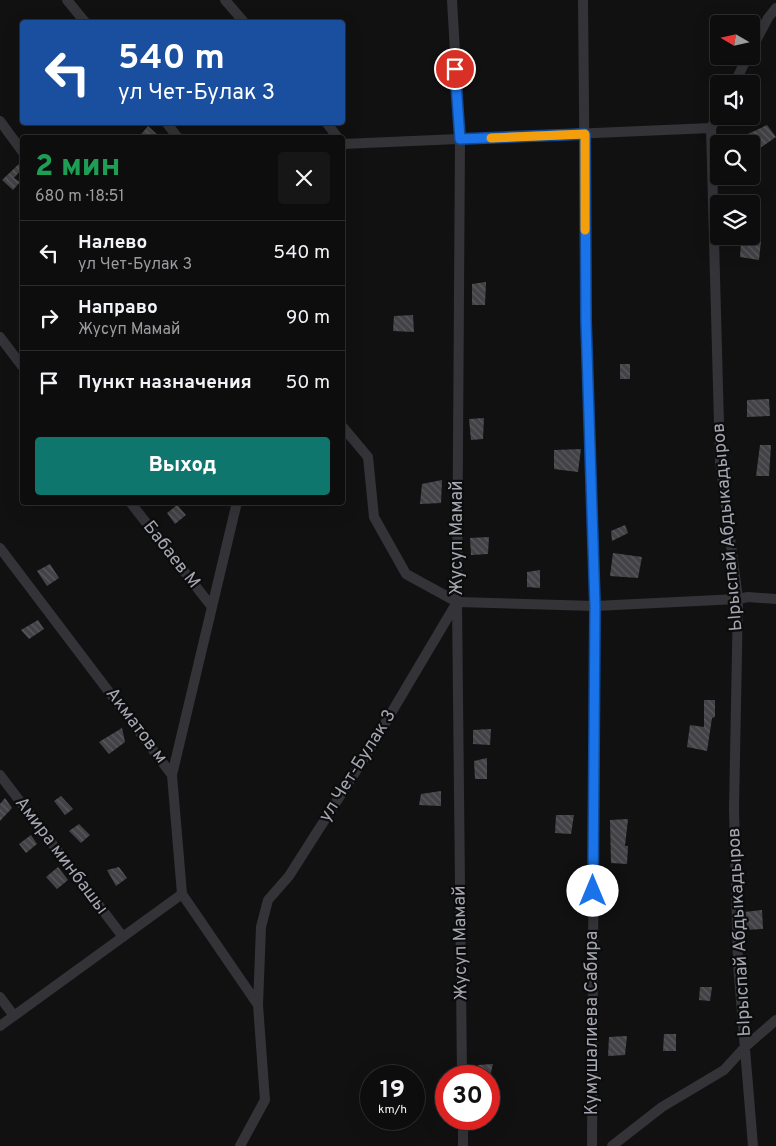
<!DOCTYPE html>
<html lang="ru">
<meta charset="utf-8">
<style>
:root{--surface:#0d0d0e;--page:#161617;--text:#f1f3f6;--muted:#9a9c9e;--line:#2d2d2e;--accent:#0f766e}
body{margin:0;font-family:Overpass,sans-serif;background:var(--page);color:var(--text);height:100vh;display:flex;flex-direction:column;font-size:19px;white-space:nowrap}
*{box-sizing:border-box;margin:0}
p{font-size:16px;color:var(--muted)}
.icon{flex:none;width:28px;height:28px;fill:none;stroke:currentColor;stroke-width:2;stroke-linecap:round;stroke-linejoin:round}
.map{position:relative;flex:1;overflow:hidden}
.sheet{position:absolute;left:20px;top:135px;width:325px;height:370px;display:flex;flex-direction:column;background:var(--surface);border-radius:5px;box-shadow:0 5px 20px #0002,0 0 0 1px var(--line)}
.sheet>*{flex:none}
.banner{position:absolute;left:20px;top:20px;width:325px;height:105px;border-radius:5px;box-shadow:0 5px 20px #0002,0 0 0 1px var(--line);background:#1a4fa0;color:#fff;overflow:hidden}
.needle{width:32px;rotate:279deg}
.buttons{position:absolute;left:710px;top:15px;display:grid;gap:10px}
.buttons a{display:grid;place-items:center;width:50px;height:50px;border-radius:5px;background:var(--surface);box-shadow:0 5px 20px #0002,0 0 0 1px var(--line);font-size:25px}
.speed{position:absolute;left:360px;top:1065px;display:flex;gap:10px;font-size:25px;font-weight:700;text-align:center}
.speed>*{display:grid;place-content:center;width:65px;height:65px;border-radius:50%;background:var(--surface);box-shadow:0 5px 20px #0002,0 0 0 1px var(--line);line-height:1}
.speed small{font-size:12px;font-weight:400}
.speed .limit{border:8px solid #d22;background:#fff;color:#111}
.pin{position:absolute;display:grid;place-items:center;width:42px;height:42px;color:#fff;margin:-21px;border:2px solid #fff;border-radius:50%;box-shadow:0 1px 5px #0007}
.me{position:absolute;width:55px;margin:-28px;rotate:0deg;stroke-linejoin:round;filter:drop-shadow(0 0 4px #0008)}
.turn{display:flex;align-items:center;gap:18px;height:105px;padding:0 15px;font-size:22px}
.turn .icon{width:65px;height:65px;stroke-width:2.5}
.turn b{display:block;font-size:35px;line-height:42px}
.round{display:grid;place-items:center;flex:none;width:52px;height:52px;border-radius:5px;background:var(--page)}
.head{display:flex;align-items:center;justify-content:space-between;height:85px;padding:0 15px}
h1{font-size:30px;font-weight:800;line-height:38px;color:#1e9e55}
.action{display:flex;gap:10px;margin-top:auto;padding:10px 15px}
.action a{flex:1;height:58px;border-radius:5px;background:var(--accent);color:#fff;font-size:20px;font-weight:800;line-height:58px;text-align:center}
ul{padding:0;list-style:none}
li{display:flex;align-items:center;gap:15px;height:65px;padding:0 15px;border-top:1px solid var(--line)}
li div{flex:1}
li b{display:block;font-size:19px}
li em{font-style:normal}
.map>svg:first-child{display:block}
.building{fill:url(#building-back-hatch)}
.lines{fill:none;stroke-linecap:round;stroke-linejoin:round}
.minor{stroke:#343438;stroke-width:10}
.route-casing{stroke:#114b97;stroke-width:12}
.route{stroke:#1a73e8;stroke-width:9}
.slow{stroke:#f59e0b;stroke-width:9}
.labels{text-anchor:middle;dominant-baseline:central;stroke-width:4.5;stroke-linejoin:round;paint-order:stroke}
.street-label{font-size:18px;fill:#a4a6b1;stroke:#0c0c0d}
</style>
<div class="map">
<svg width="776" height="1146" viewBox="0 0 776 1146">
<defs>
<pattern id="building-back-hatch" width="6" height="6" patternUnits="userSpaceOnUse" patternTransform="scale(1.25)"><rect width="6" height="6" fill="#434347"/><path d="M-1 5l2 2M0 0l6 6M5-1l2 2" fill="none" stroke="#5b5b5f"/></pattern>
</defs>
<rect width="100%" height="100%" fill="#111112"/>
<path class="building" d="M767 125 776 137 760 148 748 134Z
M148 126 161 138H138Z
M22 161V169L14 178 20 182 13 190 2 180Z
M761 241 759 260 740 257 741 242Z
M486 282 485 305H472V284Z
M413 315 414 332 393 331 394 316Z
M620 364H630V379H620Z
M769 399 770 416 747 417V400Z
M484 418 483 439 471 440 469 419Z
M760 445H771L769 476H756Z
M581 449 578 472 554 469V450Z
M442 480 441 503 420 504 422 484Z
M177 505 186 515 175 524 167 513Z
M625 525 628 533 612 541 611 531Z
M489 537 488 554 471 555 470 538Z
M613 553 642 557 638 578 610 576Z
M50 564 59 578 47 586 37 571Z
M540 570V588L527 587V572Z
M38 620 44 629 29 639 21 630Z
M704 700H715V717L712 718 707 751 687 747 690 725 704 727Z
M122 728 125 742 109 754 99 742Z
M491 729 490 745 473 744V730Z
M487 758V779H475L474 761Z
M441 791V806L419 805 421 794Z
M61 796 73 809 65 815 54 801Z
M5 798 12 808 0 821V804Z
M556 815H574L571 834 555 833Z
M628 819 625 846H628L627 864 611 863 610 820Z
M79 824 90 835 81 843 69 831Z
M31 835 37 844 26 853 19 844Z
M58 867 68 880 57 889 46 877Z
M119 867 127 878 116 886 107 870Z
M762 910 763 929 744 930V912Z
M700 987H712L710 1001 699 1000Z
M664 1034H676V1051H663Z
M627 1036 625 1055 608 1056 609 1037Z
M493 1064 490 1076H478V1065Z"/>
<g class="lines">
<path class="minor" d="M67 0 85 22
M225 0 244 22
M452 0 460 139 457 602 462 1076
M583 0 586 321 595 606 592 1146
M751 50 768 18 776 8
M734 84 748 56
M719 112 711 128 720 461 738 599 734 809 738 964 753 1146
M0 121 22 151
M166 122 178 138
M326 122 338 138
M342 147 343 144 711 128
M0 337 22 366
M130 502 212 607
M0 548 172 775 182 894 258 1005
M457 602 595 606 738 599 748 597 776 599
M0 775 123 937
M172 775 237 502
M0 997 14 1016
M0 1026 182 894
M463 1119V1146
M240 1146 265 1100 258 1005 261 927 268 900 289 876 368 752 457 602 406 574 374 517 368 457 342 426
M612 1146 662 1107 724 1070 745 1047 776 1020"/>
</g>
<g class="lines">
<g class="route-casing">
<path id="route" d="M455 69 460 139 585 134 586 321 595 606 593 891"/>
</g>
<use href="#route" class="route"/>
<path class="slow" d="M491 138 585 134V230"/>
</g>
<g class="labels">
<g class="street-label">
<text transform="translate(728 527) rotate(-95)">Ырыспай Абдыкадыров</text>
<text transform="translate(457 538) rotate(-90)">Жусуп Мамай</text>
<text transform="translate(171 555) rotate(52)">Бабаев М</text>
<text transform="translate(136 726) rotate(53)">Акматов м</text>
<text transform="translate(358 766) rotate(-58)">ул Чет-Булак 3</text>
<text transform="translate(61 856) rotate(53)">Амира минбашы</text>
<text transform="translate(740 932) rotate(-93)">Ырыспай Абдыкадыров</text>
<text transform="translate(461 943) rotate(-91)">Жусуп Мамай</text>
<text transform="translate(592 1023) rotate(-90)">Кумушалиева Сабира</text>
</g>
</g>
</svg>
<div class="buttons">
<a><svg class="needle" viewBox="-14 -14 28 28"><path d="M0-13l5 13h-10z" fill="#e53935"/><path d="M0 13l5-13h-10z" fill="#9a9c9e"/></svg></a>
<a><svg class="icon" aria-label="sound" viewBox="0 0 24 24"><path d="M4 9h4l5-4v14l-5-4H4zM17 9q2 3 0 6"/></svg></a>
<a><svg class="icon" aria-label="search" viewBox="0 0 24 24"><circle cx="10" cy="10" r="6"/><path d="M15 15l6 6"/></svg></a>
<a><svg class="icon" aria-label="layers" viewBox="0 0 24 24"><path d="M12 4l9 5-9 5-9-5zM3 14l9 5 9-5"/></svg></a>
</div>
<div class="speed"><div>19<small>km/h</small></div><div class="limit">30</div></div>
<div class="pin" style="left:455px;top:69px;background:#d93025"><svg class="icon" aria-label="arrive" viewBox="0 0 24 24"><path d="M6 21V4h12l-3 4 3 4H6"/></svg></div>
<svg class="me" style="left:593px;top:891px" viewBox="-20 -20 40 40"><circle r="19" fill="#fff"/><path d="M0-13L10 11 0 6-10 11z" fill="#1a73e8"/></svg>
<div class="banner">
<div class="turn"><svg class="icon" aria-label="left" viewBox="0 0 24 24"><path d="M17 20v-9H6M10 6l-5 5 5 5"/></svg><div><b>540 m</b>ул Чет-Булак 3</div></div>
</div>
<section class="sheet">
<div class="head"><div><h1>2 мин</h1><p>680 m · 18:51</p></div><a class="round"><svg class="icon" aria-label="close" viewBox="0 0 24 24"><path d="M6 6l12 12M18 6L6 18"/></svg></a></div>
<ul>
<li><svg class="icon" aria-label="left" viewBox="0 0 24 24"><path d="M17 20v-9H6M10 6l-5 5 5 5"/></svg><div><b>Налево</b><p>ул Чет-Булак 3</p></div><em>540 m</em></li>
<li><svg class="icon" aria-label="right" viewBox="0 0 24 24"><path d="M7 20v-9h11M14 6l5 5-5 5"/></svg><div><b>Направо</b><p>Жусуп Мамай</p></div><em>90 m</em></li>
<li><svg class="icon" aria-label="arrive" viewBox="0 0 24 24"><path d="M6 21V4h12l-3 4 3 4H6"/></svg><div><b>Пункт назначения</b></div><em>50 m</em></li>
</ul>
<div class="action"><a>Выход</a></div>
</section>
</div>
